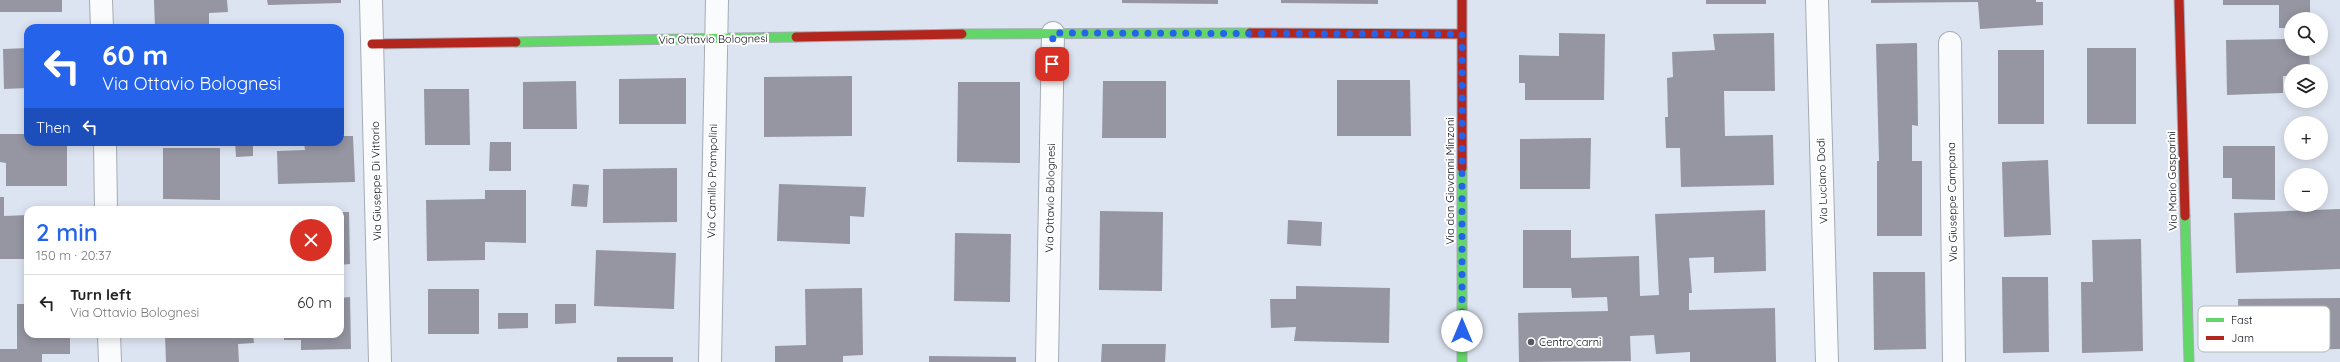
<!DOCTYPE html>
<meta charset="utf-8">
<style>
:root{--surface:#fff;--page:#f6f6f6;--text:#222;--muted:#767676;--line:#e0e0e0;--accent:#2563eb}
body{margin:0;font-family:Quicksand,sans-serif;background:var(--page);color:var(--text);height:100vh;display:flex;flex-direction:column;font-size:15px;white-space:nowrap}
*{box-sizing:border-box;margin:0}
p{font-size:13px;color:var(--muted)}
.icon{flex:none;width:22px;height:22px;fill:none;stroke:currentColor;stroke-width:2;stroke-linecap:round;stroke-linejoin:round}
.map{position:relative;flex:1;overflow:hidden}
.side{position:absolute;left:24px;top:206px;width:320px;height:132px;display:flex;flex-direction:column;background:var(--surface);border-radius:12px;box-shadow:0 2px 10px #0003}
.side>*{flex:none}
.top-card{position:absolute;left:24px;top:24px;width:320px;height:122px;border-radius:12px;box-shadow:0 2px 10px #0003;background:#2563eb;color:#fff;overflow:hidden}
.fabs{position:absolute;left:2284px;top:12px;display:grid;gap:8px}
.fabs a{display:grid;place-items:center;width:44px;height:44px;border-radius:50%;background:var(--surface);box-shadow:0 2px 10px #0003;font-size:20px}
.pin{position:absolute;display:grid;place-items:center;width:34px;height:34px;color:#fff;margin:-17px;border-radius:8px;box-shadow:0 2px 6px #0006}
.me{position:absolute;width:44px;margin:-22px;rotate:0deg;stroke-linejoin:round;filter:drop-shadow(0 0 3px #0008)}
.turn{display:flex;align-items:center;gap:14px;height:84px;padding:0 12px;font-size:18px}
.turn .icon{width:52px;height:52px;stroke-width:2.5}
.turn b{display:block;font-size:28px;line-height:34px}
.then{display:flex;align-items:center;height:38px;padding:0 12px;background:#0003;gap:8px;font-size:15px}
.round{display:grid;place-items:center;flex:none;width:42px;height:42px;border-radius:21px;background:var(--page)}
.headline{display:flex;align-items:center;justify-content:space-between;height:68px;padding:0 12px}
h1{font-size:24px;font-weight:600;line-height:30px;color:var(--accent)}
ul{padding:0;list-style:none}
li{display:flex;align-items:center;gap:12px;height:56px;padding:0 12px;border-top:1px solid var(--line)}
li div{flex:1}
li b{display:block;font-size:15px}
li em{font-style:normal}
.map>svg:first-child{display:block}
.building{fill:#9596a2}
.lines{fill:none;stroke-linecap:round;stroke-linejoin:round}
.street-casing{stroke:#a6abb5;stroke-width:24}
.fast-casing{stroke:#a6abb5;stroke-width:11}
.jam-casing{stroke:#a6abb5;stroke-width:11}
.street{stroke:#fafbfd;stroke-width:22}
.fast{stroke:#63d668;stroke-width:9}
.jam{stroke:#b3261e;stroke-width:9}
.route{stroke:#2563eb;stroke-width:7;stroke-dasharray:0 12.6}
.poi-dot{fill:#545963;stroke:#fff;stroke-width:1.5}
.labels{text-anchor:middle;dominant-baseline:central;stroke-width:4;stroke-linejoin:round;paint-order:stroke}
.street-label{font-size:11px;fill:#0b0e17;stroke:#fff}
.poi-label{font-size:11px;fill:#0b0e17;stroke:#fff;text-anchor:start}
.key{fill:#fff;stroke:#b6b7b9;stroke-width:1}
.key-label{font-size:11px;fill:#0b0e17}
</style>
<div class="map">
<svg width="2340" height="362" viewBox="0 0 2340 362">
<rect width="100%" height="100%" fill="#dde4f1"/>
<path class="building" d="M0 0H62V12H0Z
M154 0H227L228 12 209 13V28H155Z
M267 0H341V3L268 5Z
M1122 0H1218V4L1122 3Z
M1281 0H1378V4L1281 3Z
M1706 0H1766V4H1706Z
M1871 0H2036V2H2043V25L1980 29 1978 2 1871 3Z
M2223 0H2310V19H2291V28H2279V5H2223Z
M1559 33 1605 34 1604 100H1525V83H1519V55L1559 56Z
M1774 33 1775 91H1724L1725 136 1773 135 1774 185 1681 187 1680 148H1666L1665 117H1668L1667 78 1673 77 1672 52 1715 50 1713 34Z
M2291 39V49H2309L2310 71H2291V76H2283V93L2227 95 2226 40Z
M1917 43 1918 126 1912 125V161H1922V236H1877V161H1879L1876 44Z
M28 48V88L4 89 3 49Z
M2087 48H2136V124H2087Z
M1998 50H2044V124H1998Z
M340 52H342V97H340Z
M852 76V136L764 137V77Z
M686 78V124H619V79Z
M1337 80H1410L1411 136H1337Z
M576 81 577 129H523V82Z
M1103 81H1166V138H1102Z
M958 82H1020V163L957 162Z
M424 89H469L470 145H425Z
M0 134H28V142H67V186H6V163L0 162Z
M340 136H353L355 182 278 184 277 151 305 150 304 142H340Z
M1591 138 1590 189H1520V139Z
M235 142H253V156L236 157Z
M490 142H511V171H489Z
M2223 146H2275V200L2232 199V178H2223Z
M163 148H220V200L163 199Z
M2048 160 2051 235 2004 237 2002 162Z
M677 168V222L603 223V169Z
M573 184 589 185 587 207 571 206Z
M779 184 866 187 864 217 850 216V244L777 241Z
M485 190H526V243L485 242V260L427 261 426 200 485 199Z
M0 197H4V216L28 215V259H0Z
M2340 209V269L2236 273 2234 213Z
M1765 210 1766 271 1714 273V257L1689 258 1692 293H1689V310L1775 308 1776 362H1690V352L1656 354 1654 335 1630 336 1631 361 1519 362 1518 313 1608 311 1607 297 1572 298 1571 288H1523V230H1571V258L1639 256 1640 296 1659 295 1655 214Z
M1100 211 1163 212 1162 291 1099 290Z
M340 212H349L350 264 340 265Z
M1288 220 1322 222 1321 246 1287 244Z
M955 233 1011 234 1010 302 954 301Z
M2141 239 2143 351 2082 353 2081 282H2093L2092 240Z
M596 250 676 253 674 309 594 306Z
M1873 272H1925L1926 349 1874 350Z
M2002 277H2048L2049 352 2003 353Z
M1296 286 1390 288 1389 343 1294 341 1296 327 1271 328 1270 299H1296Z
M862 288 863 355 843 356V362H775V346L806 345 805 289Z
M428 289H479V334H428Z
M350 297 351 349 301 350V340H284V334H340V298Z
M2340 298V349L2239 351 2238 299Z
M17 304H28V334H70V354H42V362H0V349H17Z
M555 304H576V323L555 324Z
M498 313H528V328L498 329Z
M165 334H253L254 343 238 344 239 362H166Z
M1102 344H1166L1165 362H1101Z
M929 356 1016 357V362H929Z
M617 357H673V362H617Z"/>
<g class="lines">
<g class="street-casing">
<path id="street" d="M101 0 102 28
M371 0 380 362
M1817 0 1827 362
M1950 43 1954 362
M105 142 106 210
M109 334 110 362
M710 362 717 0
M1047 362 1053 33"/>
</g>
<g class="fast-casing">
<path id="fast" d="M962 34 1250 33
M516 42 796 37
M1462 168V362
M2185 216 2189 362"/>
</g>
<g class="jam-casing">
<path id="jam" d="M1462 0V168
M2179 0 2185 216
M1250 33 1462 34
M796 37 962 34
M372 44 516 42"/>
</g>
<use href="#street" class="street"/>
<use href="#fast" class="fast"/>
<use href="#jam" class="jam"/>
</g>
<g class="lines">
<path class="route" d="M1052 64 1053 33 1462 34V331"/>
</g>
<circle class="poi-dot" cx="1531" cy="342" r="4"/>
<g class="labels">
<g class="street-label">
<text transform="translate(713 39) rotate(-1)">Via Ottavio Bolognesi</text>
<text transform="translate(376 181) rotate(-91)">Via Giuseppe Di Vittorio</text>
<text transform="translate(712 181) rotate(-89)">Via Camillo Prampolini</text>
<text transform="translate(1450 181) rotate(-90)">Via don Giovanni Minzoni</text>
<text transform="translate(1822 181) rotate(-92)">Via Luciano Dodi</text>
<text transform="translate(2172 181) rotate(-91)">Via Mario Gasparini</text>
<text transform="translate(1050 198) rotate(-89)">Via Ottavio Bolognesi</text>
<text transform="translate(1952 202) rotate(-91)">Via Giuseppe Campana</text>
</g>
<g class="poi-label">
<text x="1539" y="342">Centro carni</text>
</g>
</g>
<rect x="2198" y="306" width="132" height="46" rx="6" class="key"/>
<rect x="2206" y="318" width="18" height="4" fill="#63d668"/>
<rect x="2206" y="336" width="18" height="4" fill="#b3261e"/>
<g class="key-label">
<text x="2231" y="324">Fast</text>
<text x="2231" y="342">Jam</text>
</g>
</svg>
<div class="fabs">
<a><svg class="icon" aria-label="search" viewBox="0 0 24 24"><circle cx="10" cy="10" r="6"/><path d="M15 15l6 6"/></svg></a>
<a><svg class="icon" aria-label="layers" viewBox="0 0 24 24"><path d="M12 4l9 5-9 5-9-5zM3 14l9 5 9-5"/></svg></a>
<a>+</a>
<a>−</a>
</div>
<div class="pin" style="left:1052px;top:64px;background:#d93025"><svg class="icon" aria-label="arrive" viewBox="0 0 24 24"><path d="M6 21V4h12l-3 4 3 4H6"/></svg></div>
<svg class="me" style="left:1462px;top:331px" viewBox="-20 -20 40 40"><circle r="19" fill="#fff"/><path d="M0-13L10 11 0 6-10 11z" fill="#2563eb"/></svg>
<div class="top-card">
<div class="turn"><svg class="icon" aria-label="left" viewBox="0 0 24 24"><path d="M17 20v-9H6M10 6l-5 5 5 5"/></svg><div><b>60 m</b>Via Ottavio Bolognesi</div></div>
<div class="then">Then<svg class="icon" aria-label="left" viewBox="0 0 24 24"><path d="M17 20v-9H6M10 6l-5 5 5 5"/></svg></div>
</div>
<section class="side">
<div class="headline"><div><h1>2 min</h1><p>150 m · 20:37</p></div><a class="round" style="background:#d93025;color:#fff"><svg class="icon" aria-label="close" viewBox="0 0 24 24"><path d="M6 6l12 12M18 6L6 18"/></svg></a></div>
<ul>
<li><svg class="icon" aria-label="left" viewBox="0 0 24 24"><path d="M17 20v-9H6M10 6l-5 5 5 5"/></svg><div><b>Turn left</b><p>Via Ottavio Bolognesi</p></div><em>60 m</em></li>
</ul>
</section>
</div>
